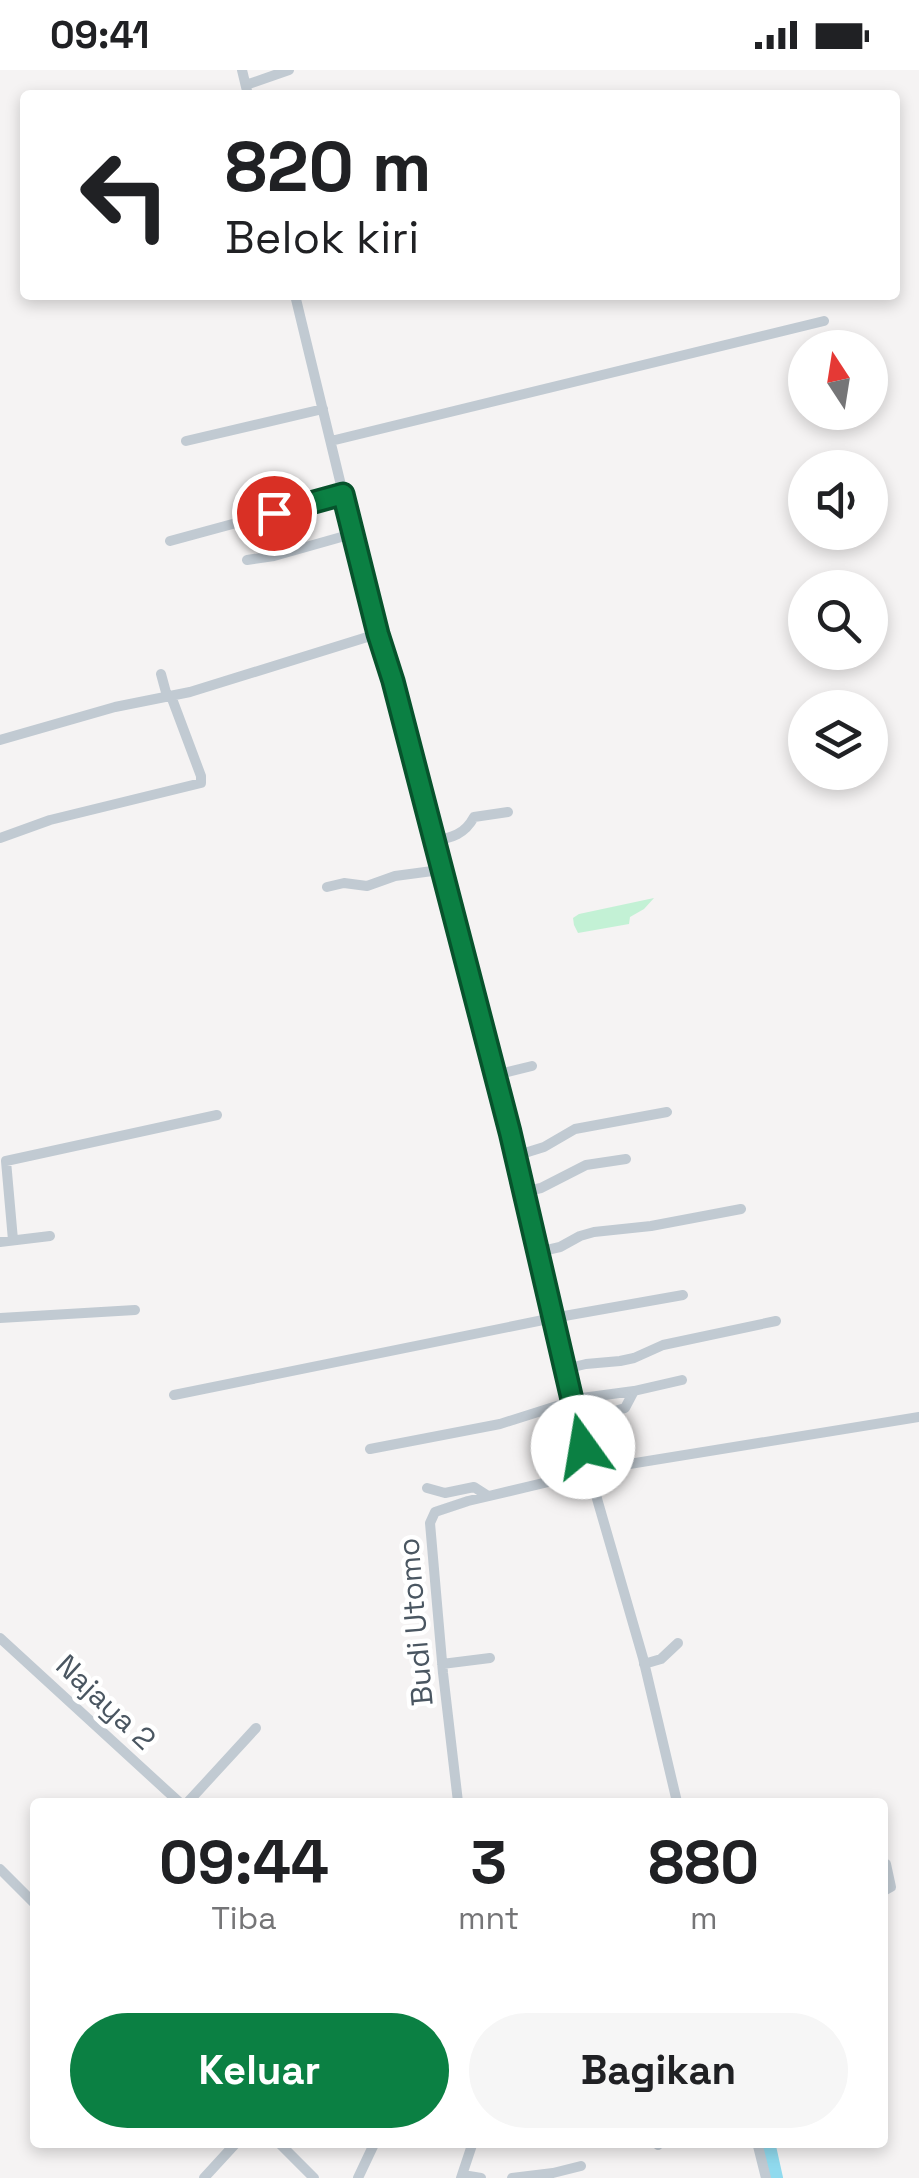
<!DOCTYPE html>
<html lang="id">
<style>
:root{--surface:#fff;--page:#f6f6f6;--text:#202124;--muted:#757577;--accent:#0b8043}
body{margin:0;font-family:"Space Grotesk",sans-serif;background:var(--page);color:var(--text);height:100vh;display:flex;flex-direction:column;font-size:38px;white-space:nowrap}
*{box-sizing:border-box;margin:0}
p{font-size:32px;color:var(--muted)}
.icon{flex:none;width:55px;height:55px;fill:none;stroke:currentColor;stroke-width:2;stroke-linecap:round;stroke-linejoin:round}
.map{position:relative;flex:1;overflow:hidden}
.panel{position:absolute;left:30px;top:1728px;width:858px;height:350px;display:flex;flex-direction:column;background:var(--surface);border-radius:10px;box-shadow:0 5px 15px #0003}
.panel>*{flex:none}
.banner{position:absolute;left:20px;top:20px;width:880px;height:210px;border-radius:10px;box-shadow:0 5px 15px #0003;background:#fff;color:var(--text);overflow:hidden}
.needle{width:65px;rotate:348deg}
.buttons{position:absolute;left:788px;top:260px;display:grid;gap:20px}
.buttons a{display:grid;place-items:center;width:100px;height:100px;border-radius:50%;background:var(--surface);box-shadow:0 5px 15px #0003;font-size:50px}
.pin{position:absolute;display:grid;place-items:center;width:85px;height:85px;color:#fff;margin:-42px;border:5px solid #fff;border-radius:50%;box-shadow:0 2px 10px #0007}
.me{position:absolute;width:110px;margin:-55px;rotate:347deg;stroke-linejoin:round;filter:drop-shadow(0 0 8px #0008)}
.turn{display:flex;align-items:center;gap:35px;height:210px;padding:0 40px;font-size:45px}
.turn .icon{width:130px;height:130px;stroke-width:2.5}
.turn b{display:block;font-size:70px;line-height:85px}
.eta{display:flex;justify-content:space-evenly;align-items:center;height:170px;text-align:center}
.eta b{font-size:60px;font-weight:600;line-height:70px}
.button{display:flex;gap:20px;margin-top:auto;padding:20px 40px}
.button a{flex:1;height:115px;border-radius:60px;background:var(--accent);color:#fff;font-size:40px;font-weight:600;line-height:115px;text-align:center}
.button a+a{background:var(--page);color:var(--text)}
.status{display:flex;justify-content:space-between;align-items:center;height:70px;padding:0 50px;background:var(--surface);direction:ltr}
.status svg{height:28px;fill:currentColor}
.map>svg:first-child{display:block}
.green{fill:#c3f1d5}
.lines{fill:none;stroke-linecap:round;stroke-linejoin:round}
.river{stroke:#90daee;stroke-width:14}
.minor{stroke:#c1cad2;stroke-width:10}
.route-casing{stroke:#07532c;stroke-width:25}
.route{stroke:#0b8043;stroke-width:18}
.labels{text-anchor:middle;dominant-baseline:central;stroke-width:9;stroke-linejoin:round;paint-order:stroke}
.street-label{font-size:30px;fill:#4a5661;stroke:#fff}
</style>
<div class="status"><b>09:41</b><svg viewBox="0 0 49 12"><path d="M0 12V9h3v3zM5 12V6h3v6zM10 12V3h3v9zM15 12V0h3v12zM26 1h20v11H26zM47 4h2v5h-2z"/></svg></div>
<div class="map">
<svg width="919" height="2108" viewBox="0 0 919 2108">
<rect width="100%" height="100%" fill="#f5f3f3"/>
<path class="green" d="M654 828 644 839 630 847 629 854 578 863 574 855 573 848 579 844Z"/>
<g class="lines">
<path class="river" d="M768 2072 776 2108"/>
<path class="minor" d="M242 0 248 25
M246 15 289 0
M295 225 377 564 393 611 510 1062 589 1401 643 1588 677 1732
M186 371 323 339
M331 371 824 251
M170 471 343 424
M247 490 274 486 352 464
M161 604 167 626
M0 670 115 637 190 622 377 564
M0 768 50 750 201 713V706L171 626
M433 771C452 768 465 764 474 747L508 742
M327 817 344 813 367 816 395 806 440 800
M495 1005 532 996
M515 1086 544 1077 575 1059 667 1042
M523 1122 541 1118 586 1095 626 1089
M13 1170 6 1091 217 1045
M0 1172 50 1166
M538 1182 560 1177 580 1166 594 1162 651 1156 741 1139
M0 1248 135 1240
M565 1299 586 1294 620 1291 634 1288 663 1275 776 1251
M174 1325 553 1248 683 1225
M577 1352 625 1338 634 1321
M370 1379 500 1354 582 1328 634 1321 682 1310
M427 1418 445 1423 474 1417 488 1426
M0 1568 179 1732
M442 1594 490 1588
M644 1594 661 1589 678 1573
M188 1732 256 1658
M458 1732 443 1603 430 1453 435 1442 468 1431 611 1397 919 1347
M0 1799 35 1834
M882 1822 891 1817 886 1794
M278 2072 314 2108
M757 2072 766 2108
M658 2075 659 2072
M463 2105 481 2108
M204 2108 237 2072
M358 2108 375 2072
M461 2108 473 2072
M512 2108 553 2103 581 2096"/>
</g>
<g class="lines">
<g class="route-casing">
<path id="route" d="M274 443 343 424 378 564 393 611 510 1062 583 1377"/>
</g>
<use href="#route" class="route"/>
</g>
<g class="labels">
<g class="street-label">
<text transform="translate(415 1552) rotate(-95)">Budi Utomo</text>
<text transform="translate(106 1632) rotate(43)">Najaya 2</text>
</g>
</g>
</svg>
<div class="buttons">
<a><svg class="needle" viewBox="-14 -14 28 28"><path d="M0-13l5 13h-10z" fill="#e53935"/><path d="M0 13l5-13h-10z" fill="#757577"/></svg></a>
<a><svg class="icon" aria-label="sound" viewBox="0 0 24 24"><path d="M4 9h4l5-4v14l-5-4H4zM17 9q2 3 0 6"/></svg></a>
<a><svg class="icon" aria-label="search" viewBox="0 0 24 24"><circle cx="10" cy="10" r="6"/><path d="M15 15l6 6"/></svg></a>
<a><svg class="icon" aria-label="layers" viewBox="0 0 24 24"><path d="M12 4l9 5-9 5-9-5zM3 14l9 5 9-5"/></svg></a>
</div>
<div class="pin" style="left:274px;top:443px;background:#d93025"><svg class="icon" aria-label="arrive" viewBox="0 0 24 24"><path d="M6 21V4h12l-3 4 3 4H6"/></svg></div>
<svg class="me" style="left:583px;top:1377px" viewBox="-20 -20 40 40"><circle r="19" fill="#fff"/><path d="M0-13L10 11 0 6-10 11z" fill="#0b8043"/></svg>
<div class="banner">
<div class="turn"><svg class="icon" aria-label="left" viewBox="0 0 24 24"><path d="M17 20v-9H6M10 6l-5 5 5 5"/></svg><div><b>820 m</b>Belok kiri</div></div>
</div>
<section class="panel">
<div class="eta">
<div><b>09:44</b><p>Tiba</p></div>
<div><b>3</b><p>mnt</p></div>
<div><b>880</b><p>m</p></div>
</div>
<div class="button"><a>Keluar</a><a>Bagikan</a></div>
</section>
</div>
